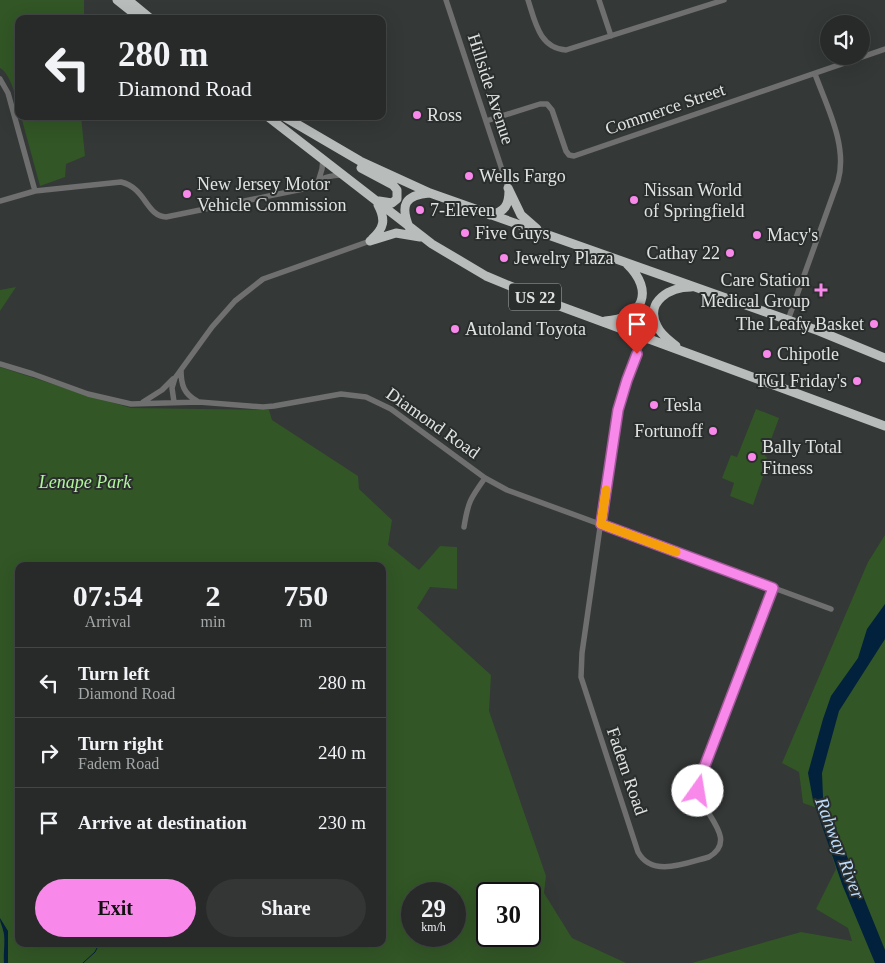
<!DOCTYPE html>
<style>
:root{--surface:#272a29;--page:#333635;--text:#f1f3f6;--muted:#a4a7a8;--line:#434646;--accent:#f888ea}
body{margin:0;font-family:Georgia,serif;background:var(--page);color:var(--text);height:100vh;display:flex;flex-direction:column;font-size:19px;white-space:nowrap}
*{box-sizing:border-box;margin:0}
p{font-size:16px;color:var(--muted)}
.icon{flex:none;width:28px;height:28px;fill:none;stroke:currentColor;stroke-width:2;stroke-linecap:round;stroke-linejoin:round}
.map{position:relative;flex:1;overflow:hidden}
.side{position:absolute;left:15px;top:562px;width:371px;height:385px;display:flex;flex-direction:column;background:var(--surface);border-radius:10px;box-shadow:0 5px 20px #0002,0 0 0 1px var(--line)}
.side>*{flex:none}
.banner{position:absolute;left:15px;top:15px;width:371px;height:105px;border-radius:10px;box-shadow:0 5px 20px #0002,0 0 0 1px var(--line);background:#272a29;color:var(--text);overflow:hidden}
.controls{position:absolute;left:820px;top:15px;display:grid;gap:10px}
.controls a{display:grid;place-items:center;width:50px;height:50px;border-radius:50%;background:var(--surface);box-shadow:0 5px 20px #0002,0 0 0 1px var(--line);font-size:25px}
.speed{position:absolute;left:401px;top:882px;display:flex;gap:10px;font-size:25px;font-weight:700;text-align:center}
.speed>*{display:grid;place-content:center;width:65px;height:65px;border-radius:50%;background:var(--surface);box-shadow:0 5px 20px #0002,0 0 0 1px var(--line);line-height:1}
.speed small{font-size:12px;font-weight:400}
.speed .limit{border:2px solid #111;border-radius:8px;background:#fff;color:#111}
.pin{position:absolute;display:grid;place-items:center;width:42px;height:42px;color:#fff;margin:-51px -21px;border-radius:50% 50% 50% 0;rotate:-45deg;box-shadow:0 0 5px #0007}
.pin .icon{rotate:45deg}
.me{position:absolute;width:55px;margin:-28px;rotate:13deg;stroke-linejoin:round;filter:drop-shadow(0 0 4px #0008)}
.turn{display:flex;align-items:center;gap:18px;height:105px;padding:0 20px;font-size:22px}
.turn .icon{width:65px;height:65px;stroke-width:2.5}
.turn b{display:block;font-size:35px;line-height:42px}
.eta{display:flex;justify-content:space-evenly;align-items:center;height:85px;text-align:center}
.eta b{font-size:30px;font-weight:600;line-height:35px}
.action{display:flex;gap:10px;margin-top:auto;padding:10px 20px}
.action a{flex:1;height:58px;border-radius:30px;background:var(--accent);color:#111;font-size:20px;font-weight:600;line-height:58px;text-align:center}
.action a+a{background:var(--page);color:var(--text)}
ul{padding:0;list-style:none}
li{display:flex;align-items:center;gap:15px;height:70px;padding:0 20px;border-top:1px solid var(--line)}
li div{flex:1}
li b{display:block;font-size:19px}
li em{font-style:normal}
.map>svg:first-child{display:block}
.green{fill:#325626;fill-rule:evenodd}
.water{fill:#02213c}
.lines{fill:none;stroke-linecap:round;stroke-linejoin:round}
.stream{stroke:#02213c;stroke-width:1}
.minor{stroke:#6e6f6e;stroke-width:5.5}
.highway{stroke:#b8bcba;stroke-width:9}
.route-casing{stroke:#a15898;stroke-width:12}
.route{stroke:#f888ea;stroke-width:9}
.slow{stroke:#f59e0b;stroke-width:9}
.poi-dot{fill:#f888ea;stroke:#2a2e2d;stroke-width:2}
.labels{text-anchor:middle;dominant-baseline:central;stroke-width:4;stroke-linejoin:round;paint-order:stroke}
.shield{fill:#2a2e2d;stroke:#aaadac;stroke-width:1}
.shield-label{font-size:16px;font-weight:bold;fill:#e1e3e3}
.street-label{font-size:18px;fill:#e1e3e3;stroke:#2a2e2d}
.poi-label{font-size:18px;fill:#e1e3e3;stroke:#2a2e2d;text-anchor:start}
.park-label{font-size:18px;font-style:italic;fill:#b1f69d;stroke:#2a2e2d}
.water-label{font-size:19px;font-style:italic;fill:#bddcfb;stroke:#2a2e2d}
</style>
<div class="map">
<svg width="885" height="963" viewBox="0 0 885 963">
<rect width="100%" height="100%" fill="#343837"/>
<path class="green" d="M0 0H84V19H19V110C16 98 11 74 0 68Z
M21 116H81L85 156 66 164 65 177 40 186Z
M16 287 0 311V290Z
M0 367 68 389 131 408 269 410 272 420 358 476 359 489 392 520 388 545 419 570 440 546 457 547V589L430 587 417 608 491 675 489 711 546 876 544 893 572 938 626 963H0ZM19 566H382V944H19ZM412 894H455V936H412ZM488 894H530V936H488Z
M756 409 779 418 765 456 767 457 765 463 767 465 753 505 730 496 734 483 722 478 731 455 737 457Z
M885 535V963H692L801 932 852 941 848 928 816 909 836 869 817 808 803 803 799 772 782 763 868 562Z"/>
<path class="water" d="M885 604V639L839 711 822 773 823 797 885 950V963H875L842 884 813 800 808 773 823 719 831 696 858 658 867 629Z
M0 918 8 931V963H4C3 953 6 938 3 930 2 925 0 923 0 918Z"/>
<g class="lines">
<path class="stream" d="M83 963 95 952 99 944"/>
<path class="minor" d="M446 0 508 188
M528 0C535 21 539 48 566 50L724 0
M599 0 611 36
M0 79 8 93 35 191
M486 121 540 104H547L552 110 566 151 569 155 574 156 885 49
M319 179 322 169 323 159
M0 201 35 191 121 182C146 188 146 216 166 217L303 189C320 181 321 176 342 175
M788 320 838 181C848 146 827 107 815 74
M644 337 627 380 617 409 582 653 581 677 638 852C652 878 686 863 709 857 739 839 702 814 699 792 698 786 700 779 702 773L773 588
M0 364 33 374 88 394 131 404 199 402 263 407 274 406 341 394 366 397 391 409 485 478 507 490 831 609
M181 370C181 385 184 394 197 401
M143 402 162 390 173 379
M174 402 172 388 175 378 212 327 235 301 263 279 370 241
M464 527C468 502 470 499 485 478"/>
<path class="highway" d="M117 0 141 19
M128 0 151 19
M267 116 432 244 486 276 546 301 885 426
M283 116 360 161 430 193 819 331 885 358
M361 168 393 185 397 190V199L392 203 379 201
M508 188 521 215 537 229
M490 215C505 212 509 205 509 190
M409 227C400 205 405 195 429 193
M372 239C384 228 386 220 378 205
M370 241 396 233 420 237
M605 321C643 319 655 291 627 264
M676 346C669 340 661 335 657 326 644 301 671 287 691 287"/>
</g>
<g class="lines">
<g class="route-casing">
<path id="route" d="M637 354 627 380 618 410 601 524 773 588 702 773 698 791"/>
</g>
<use href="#route" class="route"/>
<path class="slow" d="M606 490 601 524 676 552"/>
</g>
<g class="poi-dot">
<circle cx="417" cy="115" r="5"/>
<circle cx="469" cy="176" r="5"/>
<circle cx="187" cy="194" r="5"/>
<circle cx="634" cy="200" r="5"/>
<circle cx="420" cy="210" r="5"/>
<circle cx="465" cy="233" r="5"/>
<circle cx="757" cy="235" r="5"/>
<circle cx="730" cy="253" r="5"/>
<circle cx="504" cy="258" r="5"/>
<path d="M818.5 282.5h5v5h5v5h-5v5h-5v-5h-5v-5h5z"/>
<circle cx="874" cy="324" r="5"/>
<circle cx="455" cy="329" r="5"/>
<circle cx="767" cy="354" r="5"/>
<circle cx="857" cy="381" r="5"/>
<circle cx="654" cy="405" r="5"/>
<circle cx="713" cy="431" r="5"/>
<circle cx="752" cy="457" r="5"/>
</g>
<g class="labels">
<rect class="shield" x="509" y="283.5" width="52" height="27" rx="4"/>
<g class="shield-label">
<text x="535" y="297">US 22</text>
</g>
<g class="street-label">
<text transform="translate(491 89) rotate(72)">Hillside Avenue</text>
<text transform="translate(665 109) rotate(-19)">Commerce Street</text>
<text transform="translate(433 423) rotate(35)">Diamond Road</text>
<text transform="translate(627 771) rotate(71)">Fadem Road</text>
</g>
<g class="poi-label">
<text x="427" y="115">Ross</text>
<text x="479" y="176">Wells Fargo</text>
<text x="197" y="184">New Jersey Motor<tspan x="197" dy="21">Vehicle Commission</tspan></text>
<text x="644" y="190">Nissan World<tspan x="644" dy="21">of Springfield</tspan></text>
<text x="430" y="210">7-Eleven</text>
<text x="475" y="233">Five Guys</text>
<text x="767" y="235">Macy's</text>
<text x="720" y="253" text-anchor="end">Cathay 22</text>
<text x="514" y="258">Jewelry Plaza</text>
<text x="810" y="280" text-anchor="end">Care Station<tspan x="810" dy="21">Medical Group</tspan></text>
<text x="864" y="324" text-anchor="end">The Leafy Basket</text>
<text x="465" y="329">Autoland Toyota</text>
<text x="777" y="354">Chipotle</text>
<text x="847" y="381" text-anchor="end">TGI Friday's</text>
<text x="664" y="405">Tesla</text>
<text x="703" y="431" text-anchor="end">Fortunoff</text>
<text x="762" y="447">Bally Total<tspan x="762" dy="21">Fitness</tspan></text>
</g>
<g class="park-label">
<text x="85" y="482">Lenape Park</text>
</g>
<g class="water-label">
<text transform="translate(840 848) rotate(69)">Rahway River</text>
</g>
</g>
</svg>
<div class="controls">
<a><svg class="icon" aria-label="sound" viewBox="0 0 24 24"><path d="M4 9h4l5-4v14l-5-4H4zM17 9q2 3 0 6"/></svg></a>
</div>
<div class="speed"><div>29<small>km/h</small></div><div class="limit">30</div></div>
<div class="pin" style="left:637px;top:354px;background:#d93025"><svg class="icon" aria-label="arrive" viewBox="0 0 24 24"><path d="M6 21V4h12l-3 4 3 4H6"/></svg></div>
<svg class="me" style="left:698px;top:791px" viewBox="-20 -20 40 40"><circle r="19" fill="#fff"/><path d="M0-13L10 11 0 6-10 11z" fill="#f888ea"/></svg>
<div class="banner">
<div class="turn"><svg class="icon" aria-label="left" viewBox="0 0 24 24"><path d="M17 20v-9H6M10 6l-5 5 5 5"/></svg><div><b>280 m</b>Diamond Road</div></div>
</div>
<section class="side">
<div class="eta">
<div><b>07:54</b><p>Arrival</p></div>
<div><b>2</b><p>min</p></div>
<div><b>750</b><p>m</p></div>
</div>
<ul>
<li><svg class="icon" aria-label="left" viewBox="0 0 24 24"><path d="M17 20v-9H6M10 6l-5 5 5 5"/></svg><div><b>Turn left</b><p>Diamond Road</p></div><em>280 m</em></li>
<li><svg class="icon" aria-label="right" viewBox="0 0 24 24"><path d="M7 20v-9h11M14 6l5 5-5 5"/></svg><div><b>Turn right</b><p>Fadem Road</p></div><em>240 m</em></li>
<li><svg class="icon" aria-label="arrive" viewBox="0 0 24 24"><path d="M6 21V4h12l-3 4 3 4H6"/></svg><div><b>Arrive at destination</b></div><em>230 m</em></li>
</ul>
<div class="action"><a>Exit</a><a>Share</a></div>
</section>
</div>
